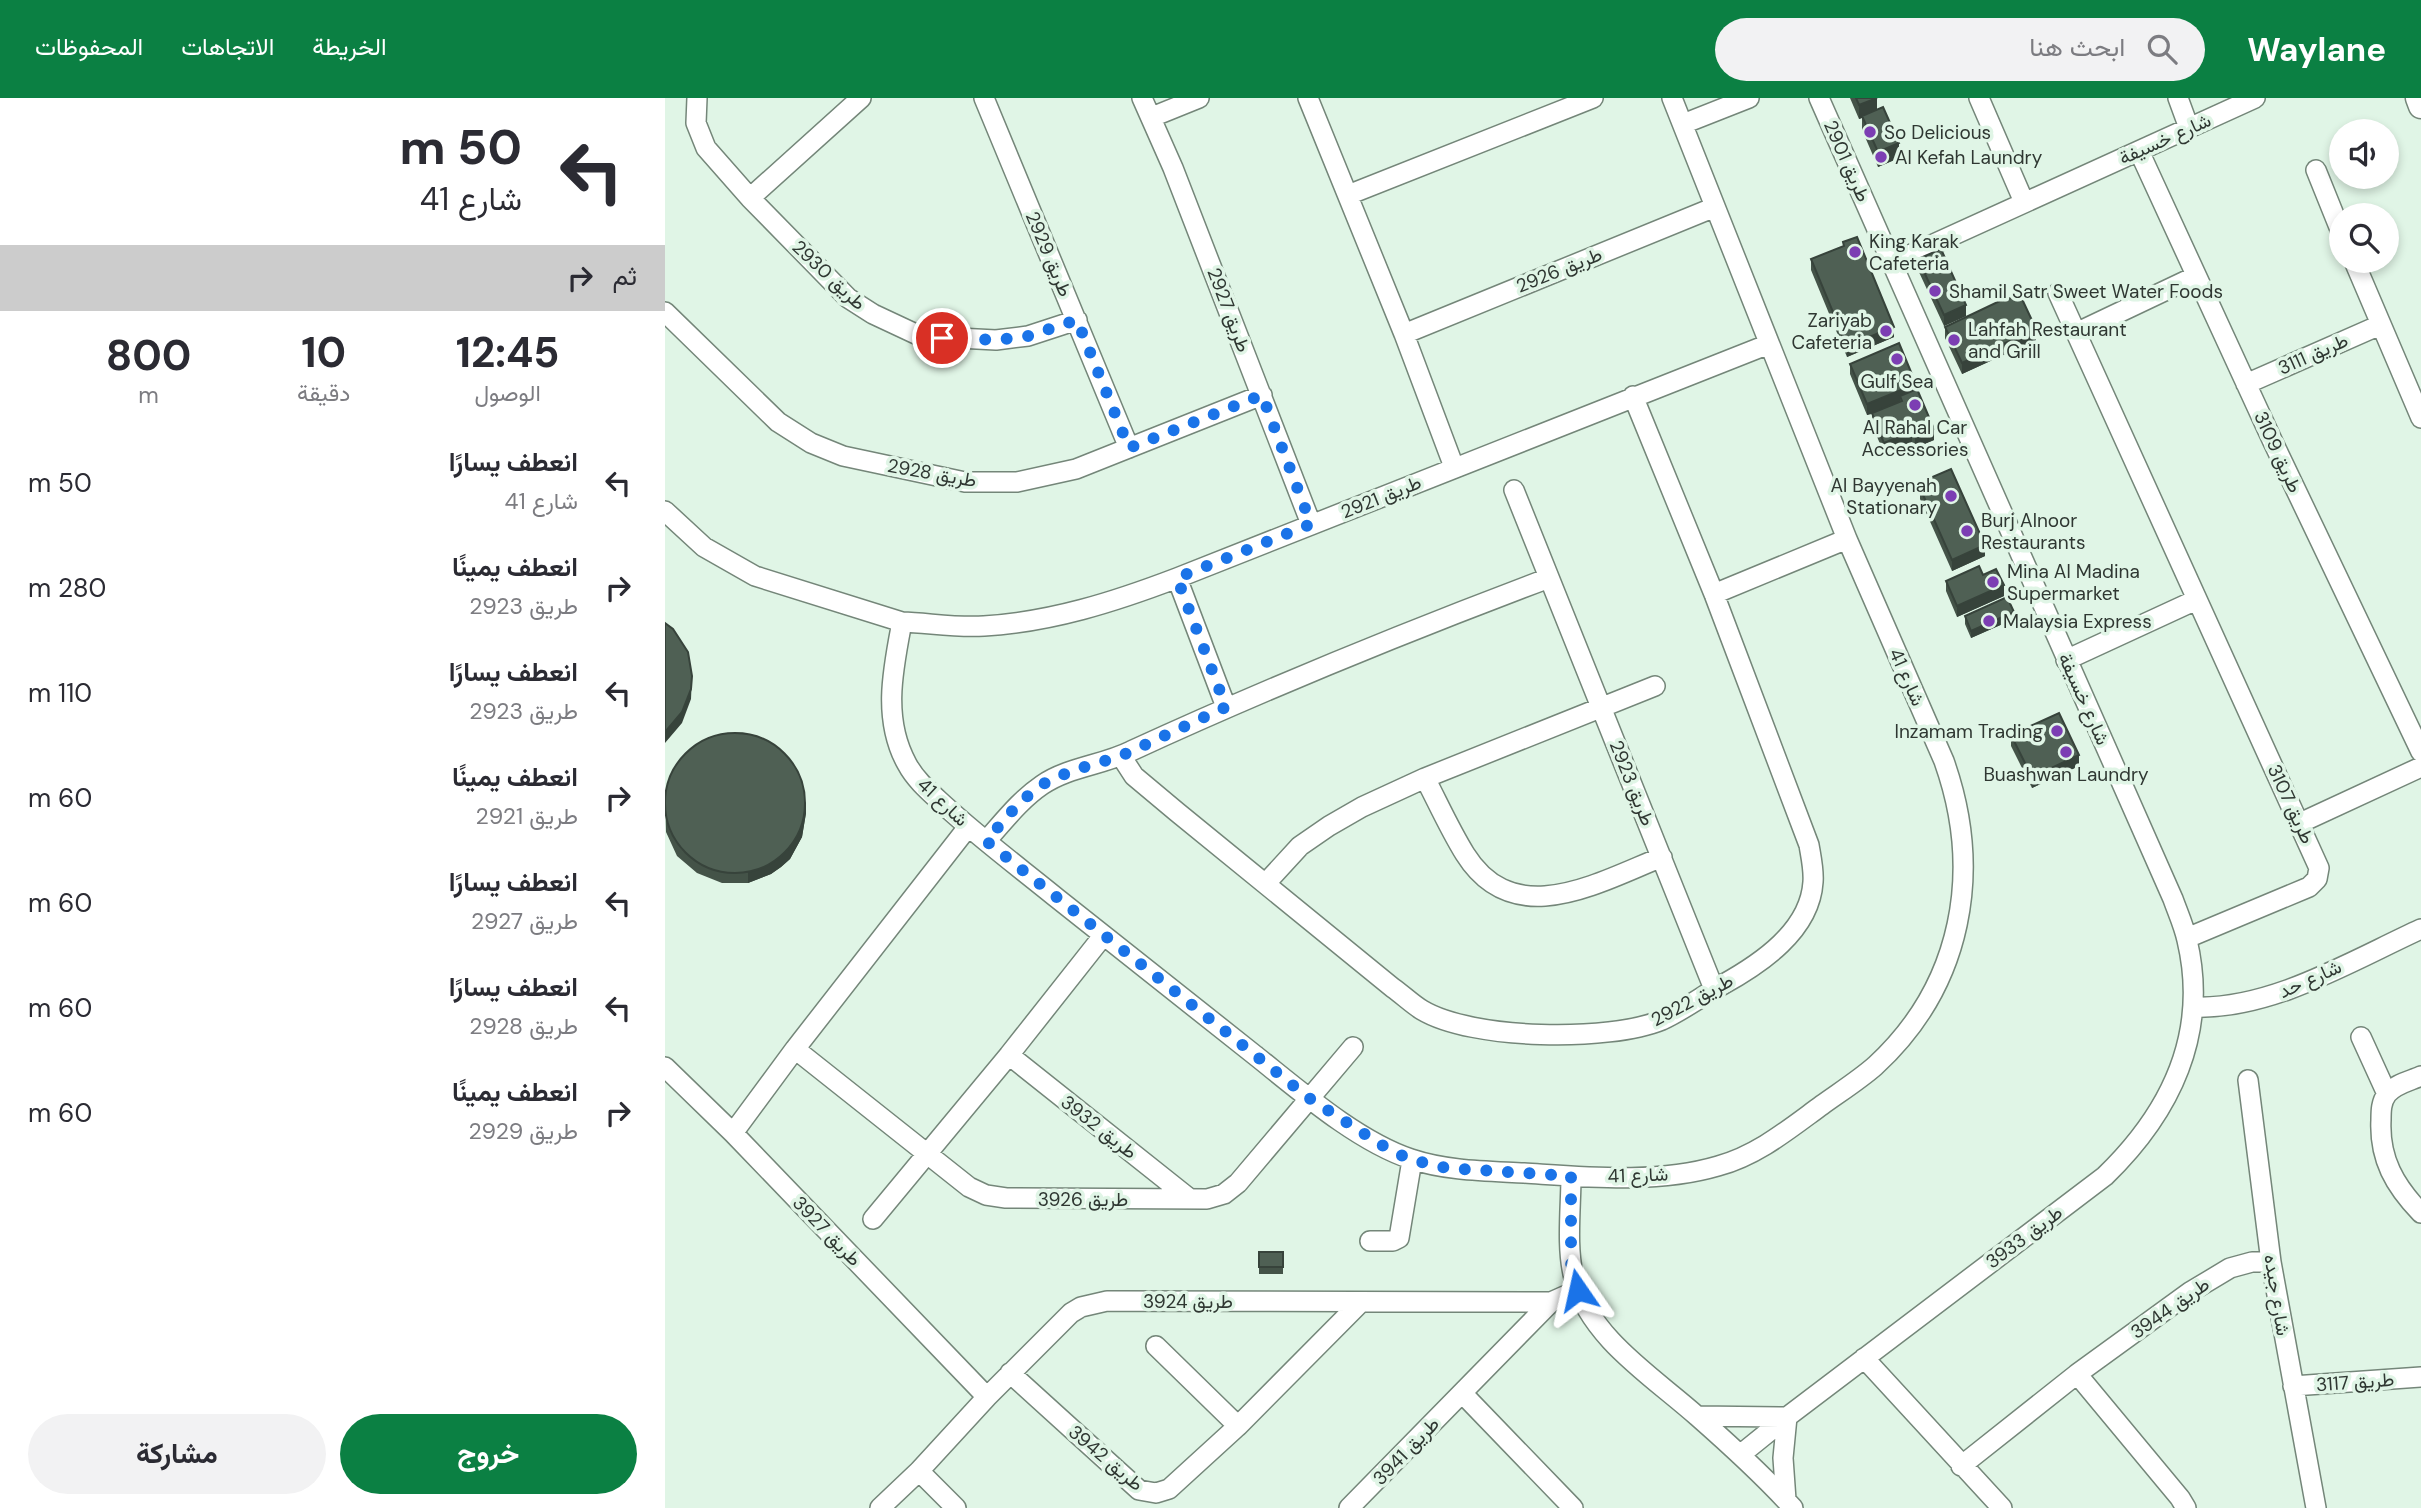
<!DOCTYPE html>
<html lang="ar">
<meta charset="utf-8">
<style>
:root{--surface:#fff;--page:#f2f2f3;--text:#2b2b33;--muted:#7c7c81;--accent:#0b8043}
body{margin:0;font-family:"DM Sans",Vazirmatn,sans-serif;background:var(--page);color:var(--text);direction:rtl;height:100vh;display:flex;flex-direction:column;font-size:26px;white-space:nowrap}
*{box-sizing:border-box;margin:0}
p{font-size:23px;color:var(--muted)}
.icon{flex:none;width:38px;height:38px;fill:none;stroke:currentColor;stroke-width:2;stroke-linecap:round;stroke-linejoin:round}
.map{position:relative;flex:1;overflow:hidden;direction:ltr}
.details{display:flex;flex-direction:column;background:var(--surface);width:665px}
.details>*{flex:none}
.top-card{background:#fff;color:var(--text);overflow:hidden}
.buttons{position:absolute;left:1664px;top:21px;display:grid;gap:14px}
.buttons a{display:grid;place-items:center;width:70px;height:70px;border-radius:50%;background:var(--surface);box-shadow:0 4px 10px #0003;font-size:35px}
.pin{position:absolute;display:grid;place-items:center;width:60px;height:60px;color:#fff;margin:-30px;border:4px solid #fff;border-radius:50%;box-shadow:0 2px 7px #0007}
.me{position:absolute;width:77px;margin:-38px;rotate:349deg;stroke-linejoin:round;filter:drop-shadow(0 0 5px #0008)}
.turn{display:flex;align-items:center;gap:24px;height:147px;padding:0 28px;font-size:32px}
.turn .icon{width:91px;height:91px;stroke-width:2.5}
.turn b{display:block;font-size:49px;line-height:60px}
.then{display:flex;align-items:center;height:66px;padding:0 28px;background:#0003;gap:14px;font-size:26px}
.eta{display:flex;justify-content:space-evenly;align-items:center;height:119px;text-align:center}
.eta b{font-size:42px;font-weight:700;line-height:49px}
.cta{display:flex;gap:14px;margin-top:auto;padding:14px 28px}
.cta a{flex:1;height:80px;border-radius:42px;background:var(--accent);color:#fff;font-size:28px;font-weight:700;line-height:80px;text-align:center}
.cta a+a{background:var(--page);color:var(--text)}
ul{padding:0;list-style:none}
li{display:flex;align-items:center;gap:21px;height:105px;padding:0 28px}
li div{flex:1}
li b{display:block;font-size:26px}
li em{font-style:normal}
header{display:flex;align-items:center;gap:42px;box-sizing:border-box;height:98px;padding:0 35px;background:var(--accent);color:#fff}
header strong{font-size:33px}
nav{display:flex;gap:38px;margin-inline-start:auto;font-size:24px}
.search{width:490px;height:63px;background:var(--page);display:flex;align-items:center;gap:18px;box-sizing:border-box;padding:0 24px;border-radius:38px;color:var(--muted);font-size:26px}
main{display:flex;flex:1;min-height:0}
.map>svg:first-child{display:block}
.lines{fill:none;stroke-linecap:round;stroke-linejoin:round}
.minor-casing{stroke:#748679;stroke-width:22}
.major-casing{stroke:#748679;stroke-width:27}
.minor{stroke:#fff;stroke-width:19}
.major{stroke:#fff;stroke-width:24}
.wall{fill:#445348}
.shaded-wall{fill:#37433b}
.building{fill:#4f6054;stroke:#37433b;stroke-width:2}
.route{stroke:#1a73e8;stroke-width:12;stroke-dasharray:0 21.6}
.poi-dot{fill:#7c3eb3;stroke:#e0f5e6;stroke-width:2.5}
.labels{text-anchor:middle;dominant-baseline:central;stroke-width:7;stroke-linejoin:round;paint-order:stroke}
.poi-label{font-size:19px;fill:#2f3732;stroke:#e0f5e6;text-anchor:start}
.street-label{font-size:19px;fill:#2f3732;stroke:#e0f5e6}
</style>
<header>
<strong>Waylane</strong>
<div class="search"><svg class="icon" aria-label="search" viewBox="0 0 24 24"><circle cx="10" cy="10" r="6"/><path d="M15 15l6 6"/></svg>ابحث هنا</div>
<nav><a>الخريطة</a><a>الاتجاهات</a><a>المحفوظات</a></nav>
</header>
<main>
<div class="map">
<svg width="1756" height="1410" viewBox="0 0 1756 1410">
<rect width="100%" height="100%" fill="#e0f5e6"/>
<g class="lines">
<g class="minor-casing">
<path id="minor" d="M32 0 31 25 41 50 85 100 183 200 208 216 255 238 331 242 363 238 412 222
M319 0 464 350
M477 0 508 70 646 426
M643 0 739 236 789 369
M1314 0 1359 104
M1513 0 1524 30
M487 19 534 0
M1018 26 1084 0
M1474 53 1608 344 1756 654
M1651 72 1676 134
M683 97 928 0
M85 100 196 0
M1689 163 1756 320
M1227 165 1590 0
M1393 195 1654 770 1652 781 1644 789 1522 840
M0 214 113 324 146 345 178 358 300 384H352L411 371 597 297
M1411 235 1531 178
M739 236 1050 109
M1581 286 1715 227
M849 392 1049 891
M0 413 39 449 90 478 237 524C228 571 217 621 242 666 251 683 266 695 280 708 316 741 355 770 393 801 459 854 525 906 591 958 635 993 692 1043 746 1061 782 1073 821 1073 859 1075 922 1079 992 1086 1053 1068 1093 1057 1124 1031 1157 1007 1175 994 1194 982 1210 968 1298 887 1318 773 1279 663L1182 441 1007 0
M512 480 561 609
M1049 496 1182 441
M237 524C264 525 292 530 319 528 386 524 449 504 512 480L1104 246
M1401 562 1531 502
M456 658 469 678 512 714 728 890C738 897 747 906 757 912 807 942 944 944 997 922 1017 913 1037 898 1057 887 1095 866 1145 833 1148 784 1149 772 1146 759 1144 747L1049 496 968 298
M760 680C773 705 785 732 800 756 849 834 932 785 997 759
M1635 725 1756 669
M321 743C339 723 355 702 377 687 403 669 438 667 466 653 603 590 743 533 884 480
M601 785 635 748 664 728 697 709 760 680 990 588
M1529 909C1606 912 1686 863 1756 831
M1696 939 1722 996
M130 951 304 1089 321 1097 341 1100 542 1101 559 1096 573 1085 688 949
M344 957 525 1101
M0 969 68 1035 322 1299
M1756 978C1745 983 1730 986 1722 996 1716 1004 1716 1013 1716 1022 1714 1061 1730 1088 1756 1115
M1583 982 1606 1164 1651 1410
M68 1035 130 951 303 729
M906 1078C906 1109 901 1150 909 1180 925 1240 987 1278 1032 1318 1065 1347 1098 1377 1128 1410
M208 1121 344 957 438 838
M705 1143H728L734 1140 747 1062
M491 1248 573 1328
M1199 1260 1337 1410
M345 1275 474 1392 491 1395 504 1391 573 1328 696 1204
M1412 1276 1515 1400 1521 1410
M1628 1288 1756 1279
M797 1295 908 1410
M1032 1318 1122 1319 1118 1360 1121 1402
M1075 1357 1122 1319 1440 1078C1506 1014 1544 935 1522 842 1519 828 1513 815 1508 801L1154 0
M1296 1368 1412 1276 1525 1194 1565 1170 1587 1164H1606
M254 1373 291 1410
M215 1410 254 1373 322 1299 406 1215 416 1209 442 1203 886 1204 913 1192
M684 1410 886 1204"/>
</g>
<g class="major-casing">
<path id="major" d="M1753 0 1756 8"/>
</g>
<use href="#minor" class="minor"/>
<use href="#major" class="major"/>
</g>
<path class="wall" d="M1185 0H1212V11L1234 60 1213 69 1197 32V20L1194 21Z
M1178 144 1229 239 1182 259 1146 172V161L1178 148Z
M1253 161 1301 218 1279 228 1253 172Z
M1280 229 1371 242 1297 276 1280 240Z
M1185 266 1251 292 1269 342 1250 350 1247 344 1219 356 1207 326V316L1202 317 1185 276Z
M1258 383 1320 458 1287 473 1255 401V390L1258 389Z
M1318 477 1339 498 1292 519 1281 493V483Z
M1300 518 1349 521 1306 540 1300 526Z
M1346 637 1414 668 1367 690 1346 648Z
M0 694 141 715 137 739 125 761 116 769 106 776 83 785H57L32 775 12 758 1 734Z
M594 1154H618V1176H594Z"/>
<path class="shaded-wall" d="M1212 0V14L1194 21V7Z
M1234 45V60L1213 69V54Z
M1301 207V218L1279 228V217Z
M1229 229V239L1182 259V248Z
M1371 231V242L1297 276V265Z
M1251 286V297L1235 298V304L1202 317V306Z
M1269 331V342L1250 350V339Z
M1247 333V344L1219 356V345Z
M1320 447V458L1287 473V462Z
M1339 487V498L1292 519V508Z
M1349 514V521L1306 540V533Z
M27 578 26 601 17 625 0 645V634Z
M1414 657V668L1367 690V679Z
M141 704V715L137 739 125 761 116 769 106 776 83 785V774Z"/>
<path class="building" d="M1191 0H1212L1194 7Z
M1218 9 1234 45 1213 54 1197 18Z
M1192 139 1229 229 1182 248 1146 161 1179 148 1178 144Z
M1276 151 1301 207 1279 217 1253 161Z
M1341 200 1357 201 1371 231 1297 265 1280 229Z
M1234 245 1251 286 1202 306 1185 266Z
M1252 291 1269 331 1250 339 1247 333 1219 345 1207 315 1237 303 1235 298Z
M1286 371 1320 447 1287 462 1255 390 1260 388 1258 383Z
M1314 468 1318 477 1331 471 1339 487 1292 508 1281 483Z
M1342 499 1349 514 1306 533 1300 518Z
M0 525 8 531 23 554 27 578 26 591 17 614 0 634Z
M1394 615 1414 657 1367 679 1346 637Z
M0 705a70 70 0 1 1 140 0a70 70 0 1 1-140 0Z
M594 1154H618V1169H594Z"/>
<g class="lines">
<path class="route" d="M277 240 331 242 363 238 412 222 464 350 597 297 646 426 512 480 561 609 456 658 406 673 380 685 355 704 321 743 644 1000 723 1051 747 1062 782 1070 906 1078V1165L913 1192"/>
</g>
<g class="poi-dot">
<circle cx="1205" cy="34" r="7"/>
<circle cx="1216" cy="59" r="7"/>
<circle cx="1190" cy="154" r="7"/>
<circle cx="1270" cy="193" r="7"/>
<circle cx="1221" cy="233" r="7"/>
<circle cx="1289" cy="242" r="7"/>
<circle cx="1232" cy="261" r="7"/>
<circle cx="1250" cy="307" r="7"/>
<circle cx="1286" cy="398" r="7"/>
<circle cx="1302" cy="433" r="7"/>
<circle cx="1328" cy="484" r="7"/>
<circle cx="1324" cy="523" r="7"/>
<circle cx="1392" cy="633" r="7"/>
<circle cx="1401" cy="654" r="7"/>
</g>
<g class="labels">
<g class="poi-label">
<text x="1219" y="34">So Delicious</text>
<text x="1230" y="59">Al Kefah Laundry</text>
<text x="1204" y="143">King Karak<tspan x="1204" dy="22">Cafeteria</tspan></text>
<text x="1284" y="193">Shamil Satr Sweet Water Foods</text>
<text x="1207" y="222" text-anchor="end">Zariyab<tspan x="1207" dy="22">Cafeteria</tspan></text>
<text x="1303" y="231">Lahfah Restaurant<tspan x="1303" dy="22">and Grill</tspan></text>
<text x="1232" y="283" text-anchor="middle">Gulf Sea</text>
<text x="1250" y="329" text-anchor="middle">Al Rahal Car<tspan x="1250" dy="22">Accessories</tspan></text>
<text x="1272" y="387" text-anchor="end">Al Bayyenah<tspan x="1272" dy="22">Stationary</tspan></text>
<text x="1316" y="422">Burj Alnoor<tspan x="1316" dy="22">Restaurants</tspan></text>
<text x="1342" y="473">Mina Al Madina<tspan x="1342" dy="22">Supermarket</tspan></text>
<text x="1338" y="523">Malaysia Express</text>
<text x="1378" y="633" text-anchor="end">Inzamam Trading</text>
<text x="1401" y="676" text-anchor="middle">Buashwan Laundry</text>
</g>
<g class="street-label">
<text transform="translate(1500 41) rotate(-24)">شارع خسيفة</text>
<text transform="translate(1182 63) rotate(66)">طريق 2901</text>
<text transform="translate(384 156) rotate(67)">طريق 2929</text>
<text transform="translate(894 172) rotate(-22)">طريق 2926</text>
<text transform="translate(164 177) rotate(43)">طريق 2930</text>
<text transform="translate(564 212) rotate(69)">طريق 2927</text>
<text transform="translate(1648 256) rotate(-24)">طريق 3111</text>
<text transform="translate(1613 354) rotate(65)">طريق 3109</text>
<text transform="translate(267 375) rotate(10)">طريق 2928</text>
<text transform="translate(716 399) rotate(-22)">طريق 2921</text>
<text transform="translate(1242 579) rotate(66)">شارع 41</text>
<text transform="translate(1419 601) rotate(66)">شارع خسيفة</text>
<text transform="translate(967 685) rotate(68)">طريق 2923</text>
<text transform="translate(278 704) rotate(43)">شارع 41</text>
<text transform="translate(1626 706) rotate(65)">طريق 3107</text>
<text transform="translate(1645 881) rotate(-24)">شارع حد</text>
<text transform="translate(1027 902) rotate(-28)">طريق 2922</text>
<text transform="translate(434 1029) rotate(38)">طريق 3932</text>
<text transform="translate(973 1077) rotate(-2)">شارع 41</text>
<text x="418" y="1101">طريق 3926</text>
<text transform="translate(162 1133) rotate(46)">طريق 3927</text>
<text transform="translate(1359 1139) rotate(-37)">طريق 3933</text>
<text transform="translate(1612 1197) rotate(81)">شارع جيده</text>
<text x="523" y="1203">طريق 3924</text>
<text transform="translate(1505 1210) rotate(-35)">طريق 3944</text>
<text transform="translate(1690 1284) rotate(-4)">طريق 3117</text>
<text transform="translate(741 1353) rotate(-46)">طريق 3941</text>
<text transform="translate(441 1360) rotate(40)">طريق 3942</text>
</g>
</g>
</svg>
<div class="buttons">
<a><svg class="icon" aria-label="sound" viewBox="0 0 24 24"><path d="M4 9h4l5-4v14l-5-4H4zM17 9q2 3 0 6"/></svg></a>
<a><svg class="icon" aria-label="search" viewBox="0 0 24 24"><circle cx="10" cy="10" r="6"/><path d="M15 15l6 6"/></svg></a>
</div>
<div class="pin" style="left:277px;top:240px;background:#d93025"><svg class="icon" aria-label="arrive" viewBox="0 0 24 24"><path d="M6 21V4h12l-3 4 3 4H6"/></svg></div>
<svg class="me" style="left:913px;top:1192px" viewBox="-20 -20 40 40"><path d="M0-17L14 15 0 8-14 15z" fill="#1a73e8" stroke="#fff" stroke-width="4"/></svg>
</div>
<section class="details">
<div class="top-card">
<div class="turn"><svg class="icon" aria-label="left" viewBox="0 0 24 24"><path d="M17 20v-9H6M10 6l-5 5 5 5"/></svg><div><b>50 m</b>شارع 41</div></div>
<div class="then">ثم<svg class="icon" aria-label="right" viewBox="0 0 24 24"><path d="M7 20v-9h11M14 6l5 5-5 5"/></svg></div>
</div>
<div class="eta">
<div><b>12:45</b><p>الوصول</p></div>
<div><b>10</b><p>دقيقة</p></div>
<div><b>800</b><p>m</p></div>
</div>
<ul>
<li><svg class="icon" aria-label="left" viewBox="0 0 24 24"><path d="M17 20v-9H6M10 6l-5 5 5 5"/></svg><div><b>انعطف يسارًا</b><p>شارع 41</p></div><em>50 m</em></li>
<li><svg class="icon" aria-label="right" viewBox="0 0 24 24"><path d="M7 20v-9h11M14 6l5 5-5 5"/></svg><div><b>انعطف يمينًا</b><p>طريق 2923</p></div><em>280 m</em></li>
<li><svg class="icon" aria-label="left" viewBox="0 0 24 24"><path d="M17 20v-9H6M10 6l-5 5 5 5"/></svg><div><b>انعطف يسارًا</b><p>طريق 2923</p></div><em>110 m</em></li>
<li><svg class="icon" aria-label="right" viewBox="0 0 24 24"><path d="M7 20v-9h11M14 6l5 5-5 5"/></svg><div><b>انعطف يمينًا</b><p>طريق 2921</p></div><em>60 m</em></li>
<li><svg class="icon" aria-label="left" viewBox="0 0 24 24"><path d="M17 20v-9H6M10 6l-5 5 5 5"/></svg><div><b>انعطف يسارًا</b><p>طريق 2927</p></div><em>60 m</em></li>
<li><svg class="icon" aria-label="left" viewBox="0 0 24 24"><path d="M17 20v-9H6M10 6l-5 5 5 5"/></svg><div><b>انعطف يسارًا</b><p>طريق 2928</p></div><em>60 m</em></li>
<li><svg class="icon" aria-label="right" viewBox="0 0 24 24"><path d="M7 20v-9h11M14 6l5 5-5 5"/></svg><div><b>انعطف يمينًا</b><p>طريق 2929</p></div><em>60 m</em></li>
</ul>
<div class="cta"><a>خروج</a><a>مشاركة</a></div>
</section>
</main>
